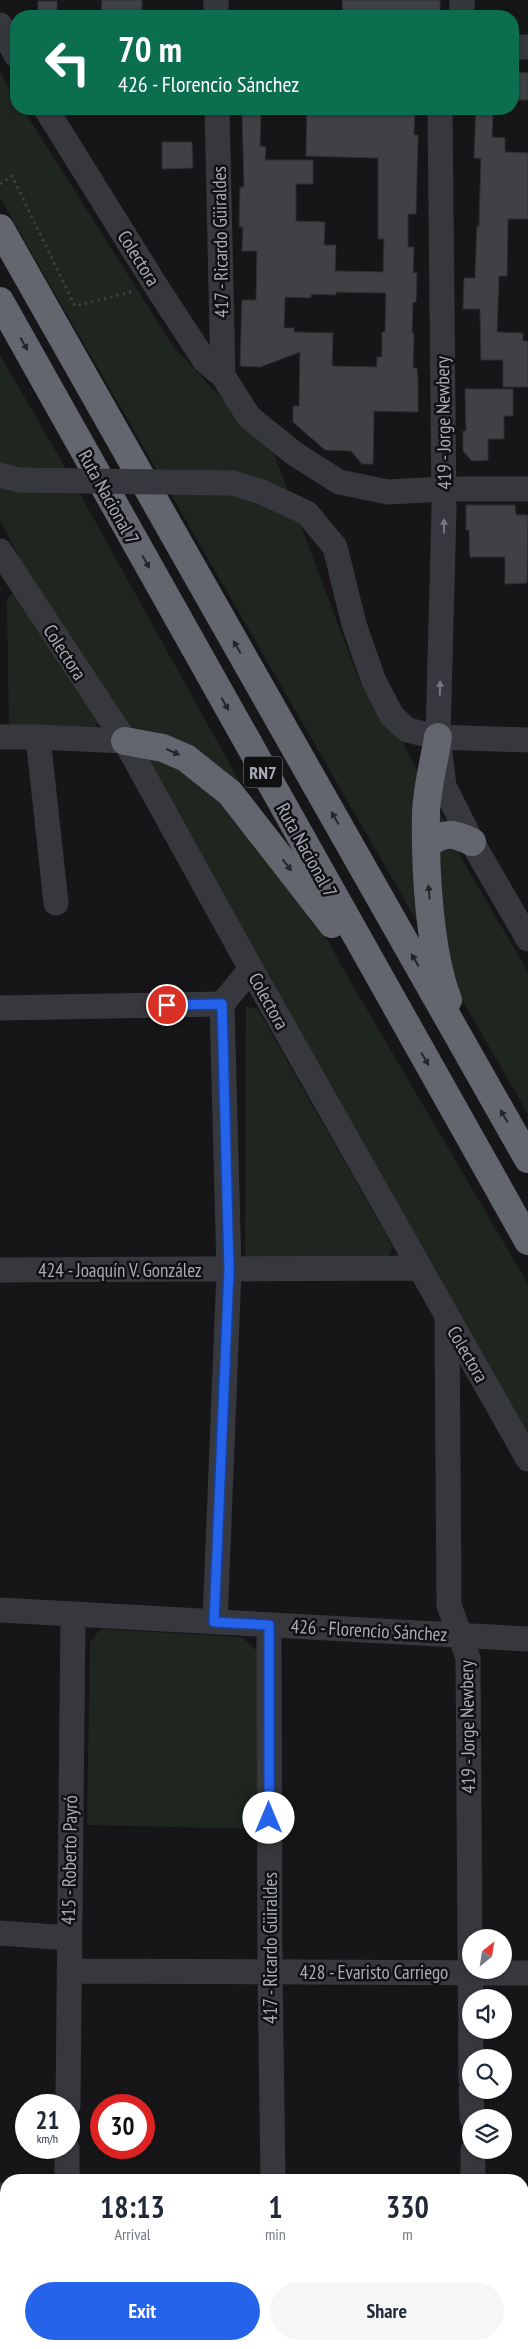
<!DOCTYPE html>
<meta charset="utf-8">
<style>
:root{--surface:#fff;--page:#f6f6f7;--text:#1f2937;--muted:#747a83;--accent:#2563eb}
body{margin:0;font-family:"PT Sans Narrow",sans-serif;background:var(--page);color:var(--text);height:100vh;display:flex;flex-direction:column;font-size:19px;white-space:nowrap}
*{box-sizing:border-box;margin:0}
p{font-size:16px;color:var(--muted)}
.icon{flex:none;width:28px;height:28px;fill:none;stroke:currentColor;stroke-width:2;stroke-linecap:round;stroke-linejoin:round}
.map{position:relative;flex:1;overflow:hidden}
.side{position:absolute;left:0px;top:2174px;width:529px;height:176px;display:flex;flex-direction:column;background:var(--surface);border-radius:20px 20px 0 0;box-shadow:0 1px 4px #0004}
.side>*{flex:none}
.hud{position:absolute;left:10px;top:10px;width:509px;height:105px;border-radius:20px;box-shadow:0 1px 4px #0004;background:#0b6e4f;color:#fff;overflow:hidden}
.needle{width:32px;rotate:30deg}
.fabs{position:absolute;left:462px;top:1929px;display:grid;gap:10px}
.fabs a{display:grid;place-items:center;width:50px;height:50px;border-radius:50%;background:var(--surface);box-shadow:0 1px 4px #0004;font-size:25px}
.speed{position:absolute;left:15px;top:2094px;display:flex;gap:10px;font-size:25px;font-weight:700;text-align:center}
.speed>*{display:grid;place-content:center;width:65px;height:65px;border-radius:50%;background:var(--surface);box-shadow:0 1px 4px #0004;line-height:1}
.speed small{font-size:12px;font-weight:400}
.speed .limit{border:8px solid #d22;background:#fff;color:#111}
.pin{position:absolute;display:grid;place-items:center;width:42px;height:42px;color:#fff;margin:-21px;border:2px solid #fff;border-radius:50%;box-shadow:0 1px 5px #0007}
.me{position:absolute;width:55px;margin:-28px;rotate:0deg;stroke-linejoin:round;filter:drop-shadow(0 0 4px #0008)}
.turn{display:flex;align-items:center;gap:18px;height:105px;padding:0 25px;font-size:22px}
.turn .icon{width:65px;height:65px;stroke-width:2.5}
.turn b{display:block;font-size:35px;line-height:42px}
.eta{display:flex;justify-content:space-evenly;align-items:center;height:85px;text-align:center}
.eta b{font-size:30px;font-weight:700;line-height:35px}
.button{display:flex;gap:10px;margin-top:auto;padding:10px 25px}
.button a{flex:1;height:58px;border-radius:30px;background:var(--accent);color:#fff;font-size:20px;font-weight:700;line-height:58px;text-align:center}
.button a+a{background:var(--page);color:var(--text)}
.map>svg:first-child{display:block}
.green{fill:#1e261f}
.building{fill:#404145;stroke:#303034;fill-rule:evenodd}
.lines{fill:none;stroke-linecap:round;stroke-linejoin:round}
.path{stroke:#3d3f44;stroke-width:3;stroke-dasharray:2.5 4;stroke-linecap:butt}
.minor{stroke:#37383d;stroke-width:25}
.highway{stroke:#63666e;stroke-width:28}
.minor-bridge{stroke:#37383d;stroke-width:25}
.oneway{fill:#26262a}
.oneway2{fill:#757881}
.route-casing{stroke:#184099;stroke-width:12}
.route{stroke:#2563eb;stroke-width:9}
.labels{text-anchor:middle;dominant-baseline:central;stroke-width:5;stroke-linejoin:round;paint-order:stroke}
.shield{fill:#111113;stroke:#7b7e86;stroke-width:1}
.shield-label{font-size:18px;font-weight:bold;fill:#a8adb8}
.street-label{font-size:19px;fill:#a8adb8;stroke:#111113}
</style>
<div class="map">
<svg width="528" height="2349" viewBox="0 0 528 2349">
<rect width="100%" height="100%" fill="#161618"/>
<path class="green" d="M0 72 16 98V109H23L173 346 274 454 360 683 398 734 454 839 463 861 528 972V1114L0 198Z
M0 355 65 467 349 979 528 1284V1456L37 593 0 520Z
M14 592 100 720 94 729 9 728 7 607V598Z
M246 1007 257 1008 393 1247 389 1256 245 1259Z
M101 1629 242 1637 261 1655 260 1829 87 1825 90 1641Z"/>
<path class="building" d="M102 0H142V16H101Z
M342 0H440V16H343Z
M38 1H57V16H38Z
M512 72 528 73V100H512Z
M242 109H261L260 146 266 147 265 160H313V184H296V221L325 222 324 245H336L335 271 383 272 384 239H378V158L306 156 307 109H415L414 135H418L416 214H408V247H414L413 273H417L416 302H413L412 333H414L413 368H417L418 382V412L374 411 373 464H362L351 451 325 450 293 422V406H299L300 352 260 367 240 366 242 300H256L257 251H242L243 227H239L240 187H244ZM336 292 386 293 385 332H382V357H377V367L332 366 333 333 294 332V328H284L285 297 311 298V294L336 295Z
M476 109H493L492 137 505 138V152L528 153V219H508L507 276H499L497 332 523 333V341H528V387H503V360H481L480 309H463L464 278H475L477 226H479L481 158H474Z
M162 142H192L193 168 162 169Z
M465 389H513V416H504V439H488V460L472 461 463 451V431H466Z
M466 505H515L516 515H528L527 583 505 584V557H470L469 530H466Z"/>
<g class="lines">
<path class="path" d="M0 184 12 176 75 306 135 291"/>
<path class="minor" d="M216 0V16
M462 0V16
M0 25 16 55
M512 47H528
M46 109 156 286 205 361 223 376 249 417 295 454 339 482 388 492 443 489H528
M217 109 223 376
M440 109 444 508 438 737 444 786 472 842 528 939
M0 475 19 480
M233 483 262 492 307 513 335 547 354 624 373 679 392 716 407 730 438 737 528 740
M0 551 125 741 251 969 528 1459
M0 737H38L125 741
M38 737 56 903
M0 1008 222 1004 251 969
M0 1270 420 1268
M447 1320 449 1605 468 1658 471 2080
M0 1610 528 1639
M215 1622 229 1270 222 1004
M269 1625 270 1971 273 2180
M0 1933 68 1938
M69 1971 528 1973
M471 2090 472 2118
M68 2105 73 1614
M473 2150V2180
M67 2180V2148
M0 2195 6 2196
M522 2293H528
M275 2344V2349
M477 2344V2349
M65 2349V2344"/>
<path class="highway" d="M0 228 528 1159
M0 301 528 1241
M438 737C434 762 427 788 426 813 425 865 429 952 448 1000
M125 741 163 748 186 758 230 793 332 924
M427 845C444 831 453 833 472 842"/>
<path class="minor-bridge" d="M19 480 233 483"/>
</g>
<defs><path id="oneway-solid" d="M-6-.8H1V-3.2L6.5 0L1 3.2V.8H-6Z" transform="scale(1.25)"/></defs>
<g class="oneway">
<use href="#oneway-solid" transform="translate(24 344) rotate(61)"/>
<use href="#oneway-solid" transform="translate(146 562) rotate(61)"/>
<use href="#oneway-solid" transform="translate(237 647) rotate(-120)"/>
<use href="#oneway-solid" transform="translate(225 704) rotate(61)"/>
<use href="#oneway-solid" transform="translate(173 752) rotate(24)"/>
<use href="#oneway-solid" transform="translate(335 818) rotate(-120)"/>
<use href="#oneway-solid" transform="translate(287 865) rotate(52)"/>
<use href="#oneway-solid" transform="translate(429 892) rotate(-96)"/>
<use href="#oneway-solid" transform="translate(415 960) rotate(-120)"/>
<use href="#oneway-solid" transform="translate(425 1059) rotate(60)"/>
<use href="#oneway-solid" transform="translate(504 1116) rotate(-120)"/>
</g>
<g class="oneway2">
<use href="#oneway-solid" transform="translate(444 526) rotate(-89)"/>
<use href="#oneway-solid" transform="translate(440 688) rotate(-89)"/>
</g>
<g class="lines">
<g class="route-casing">
<path id="route" d="M167 1005 222 1004 229 1270 214 1622 269 1625V1818"/>
</g>
<use href="#route" class="route"/>
</g>
<g class="labels">
<rect class="shield" x="244" y="756.5" width="38" height="31" rx="4"/>
<g class="shield-label">
<text x="263" y="772">RN7</text>
</g>
<g class="street-label">
<text transform="translate(220 242) rotate(-91)">417 - Ricardo Güiraldes</text>
<text transform="translate(139 258) rotate(58)">Colectora</text>
<text transform="translate(443 423) rotate(-91)">419 - Jorge Newbery</text>
<text transform="translate(109 497) rotate(61)">Ruta Nacional 7</text>
<text transform="translate(65 652) rotate(57)">Colectora</text>
<text transform="translate(307 850) rotate(61)">Ruta Nacional 7</text>
<text transform="translate(269 1001) rotate(61)">Colectora</text>
<text x="120" y="1270">424 - Joaquín V. González</text>
<text transform="translate(468 1354) rotate(60)">Colectora</text>
<text transform="translate(369 1630) rotate(3)">426 - Florencio Sánchez</text>
<text transform="translate(467 1727) rotate(-91)">419 - Jorge Newbery</text>
<text transform="translate(69 1860) rotate(-89)">415 - Roberto Payró</text>
<text transform="translate(270 1948) rotate(-90)">417 - Ricardo Güiraldes</text>
<text x="374" y="1972">428 - Evaristo Carriego</text>
</g>
</g>
</svg>
<div class="fabs">
<a><svg class="needle" viewBox="-14 -14 28 28"><path d="M0-13l5 13h-10z" fill="#e53935"/><path d="M0 13l5-13h-10z" fill="#747a83"/></svg></a>
<a><svg class="icon" aria-label="sound" viewBox="0 0 24 24"><path d="M4 9h4l5-4v14l-5-4H4zM17 9q2 3 0 6"/></svg></a>
<a><svg class="icon" aria-label="search" viewBox="0 0 24 24"><circle cx="10" cy="10" r="6"/><path d="M15 15l6 6"/></svg></a>
<a><svg class="icon" aria-label="layers" viewBox="0 0 24 24"><path d="M12 4l9 5-9 5-9-5zM3 14l9 5 9-5"/></svg></a>
</div>
<div class="speed"><div>21<small>km/h</small></div><div class="limit">30</div></div>
<div class="pin" style="left:167px;top:1005px;background:#d93025"><svg class="icon" aria-label="arrive" viewBox="0 0 24 24"><path d="M6 21V4h12l-3 4 3 4H6"/></svg></div>
<svg class="me" style="left:269px;top:1818px" viewBox="-20 -20 40 40"><circle r="19" fill="#fff"/><path d="M0-13L10 11 0 6-10 11z" fill="#2563eb"/></svg>
<div class="hud">
<div class="turn"><svg class="icon" aria-label="left" viewBox="0 0 24 24"><path d="M17 20v-9H6M10 6l-5 5 5 5"/></svg><div><b>70 m</b>426 - Florencio Sánchez</div></div>
</div>
<section class="side">
<div class="eta">
<div><b>18:13</b><p>Arrival</p></div>
<div><b>1</b><p>min</p></div>
<div><b>330</b><p>m</p></div>
</div>
<div class="button"><a>Exit</a><a>Share</a></div>
</section>
</div>
